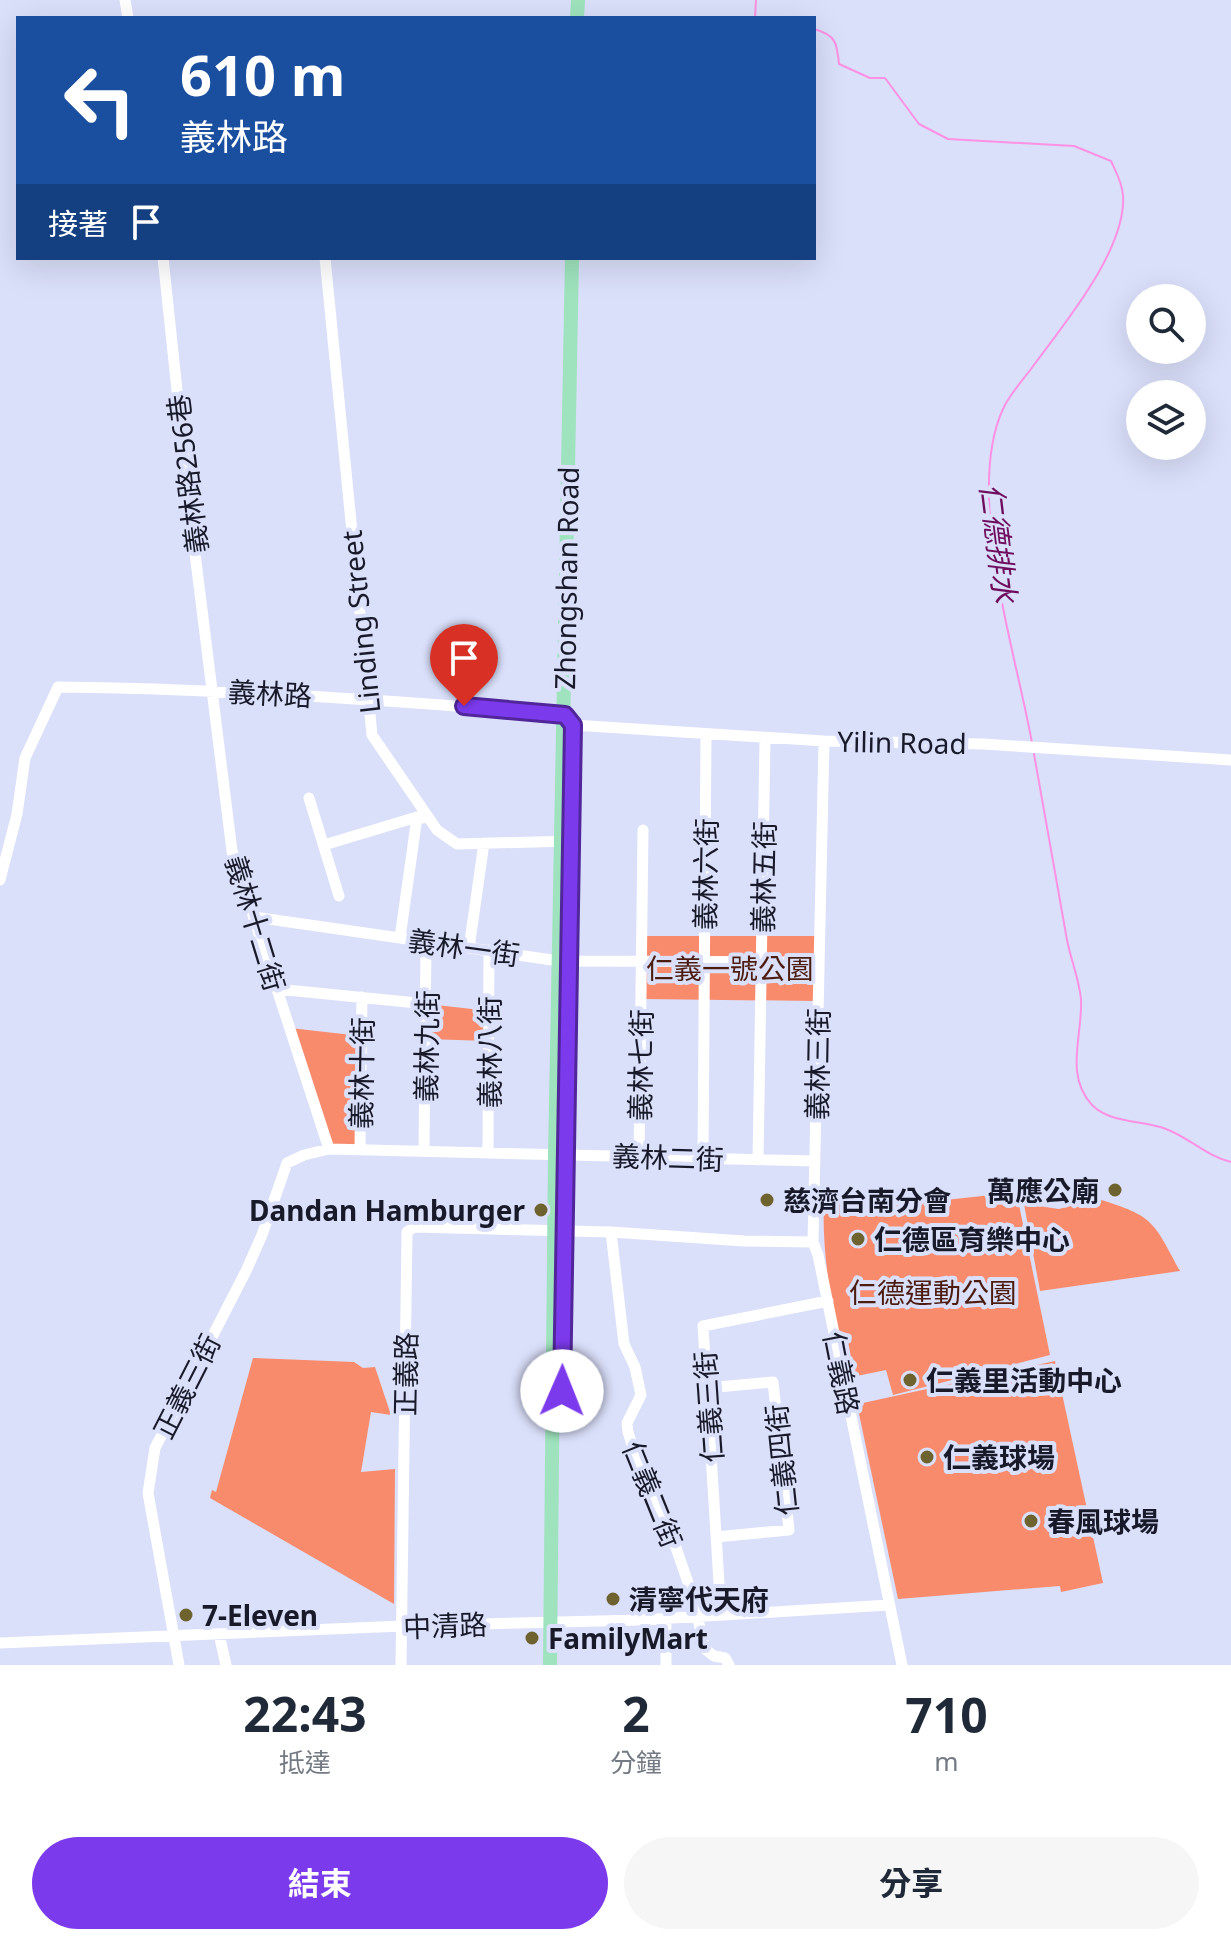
<!DOCTYPE html>
<html lang="zh-TW">
<meta charset="utf-8">
<style>
:root{--surface:#fff;--page:#f6f6f7;--text:#1f2937;--muted:#747a83;--accent:#7c3aed}
body{margin:0;font-family:"Noto Sans","Noto Sans TC",sans-serif;background:var(--page);color:var(--text);height:100vh;display:flex;flex-direction:column;font-size:30px;white-space:nowrap}
*{box-sizing:border-box;margin:0}
p{font-size:26px;color:var(--muted)}
.icon{flex:none;width:44px;height:44px;fill:none;stroke:currentColor;stroke-width:2;stroke-linecap:round;stroke-linejoin:round}
.map{position:relative;height:1665px;overflow:hidden}
.panel{display:flex;flex-direction:column;background:var(--surface);flex:1}
.panel>*{flex:none}
.guide{position:absolute;left:16px;top:16px;width:800px;height:244px;border-radius:0px;box-shadow:0 8px 32px #0002;background:#1a4fa0;color:#fff;overflow:hidden}
.tools{position:absolute;left:1126px;top:284px;display:grid;gap:16px}
.tools a{display:grid;place-items:center;width:80px;height:80px;border-radius:50%;background:var(--surface);box-shadow:0 8px 32px #0002;font-size:40px}
.pin{position:absolute;display:grid;place-items:center;width:68px;height:68px;color:#fff;margin:-82px -34px;border-radius:50% 50% 50% 0;rotate:-45deg;box-shadow:0 0 8px #0007}
.pin .icon{rotate:45deg}
.me{position:absolute;width:88px;margin:-44px;rotate:1deg;stroke-linejoin:round;filter:drop-shadow(0 0 6px #0008)}
.turn{display:flex;align-items:center;gap:28px;height:168px;padding:0 32px;font-size:36px}
.turn .icon{width:104px;height:104px;stroke-width:2.5}
.turn b{display:block;font-size:56px;line-height:68px}
.then{display:flex;align-items:center;height:76px;padding:0 32px;background:#0003;gap:16px;font-size:30px}
.eta{display:flex;justify-content:space-evenly;align-items:center;height:136px;text-align:center}
.eta b{font-size:48px;font-weight:700;line-height:56px}
.button{display:flex;gap:16px;margin-top:auto;padding:16px 32px}
.button a{flex:1;height:92px;border-radius:48px;background:var(--accent);color:#fff;font-size:32px;font-weight:700;line-height:92px;text-align:center}
.button a+a{background:var(--page);color:var(--text)}
.map>svg:first-child{display:block}
.green{fill:#f98b6d}
.lines{fill:none;stroke-linecap:round;stroke-linejoin:round}
.stream{stroke:#fd91e3;stroke-width:2}
.minor{stroke:#fff;stroke-width:11}
.major{stroke:#9ee3bd;stroke-width:14}
.route-casing{stroke:#51269a;stroke-width:20}
.route{stroke:#7c3aed;stroke-width:14}
.poi-dot{fill:#6e622f;stroke:#dadffa;stroke-width:3}
.labels{text-anchor:middle;dominant-baseline:central;stroke-width:8;stroke-linejoin:round;paint-order:stroke}
.street-label{font-size:28px;fill:#181a2a;stroke:#dadffa}
.park-label{font-size:28px;fill:#4c1c0f;stroke:#dadffa}
.poi-label{font-size:28px;font-weight:bold;fill:#181a2a;stroke:#dadffa;text-anchor:start}
.water-label{font-size:30px;font-style:italic;fill:#6e0c5d;stroke:#dadffa}
</style>
<div class="map">
<svg width="1231" height="1665" viewBox="0 0 1231 1665">
<rect width="100%" height="100%" fill="#dadffa"/>
<path class="green" d="M645 936H816L817 1001 643 999Z
M427 1004 490 1011 489 1041 426 1039Z
M290 1028 361 1036 360 1149H329Z
M991 1195 1018 1200 1050 1355 893 1395 886 1370 847 1378C834 1318 821 1259 824 1197L872 1198 891 1206Z
M1098 1199C1154 1216 1153 1221 1180 1271L1040 1291 1024 1204 1059 1209Z
M253 1358 354 1362 363 1368 375 1367 391 1415 371 1412 361 1472 395 1469 394 1604 210 1498 212 1490 216 1492Z
M1055 1361 1103 1583 1061 1592 1060 1586 898 1599 858 1409 863 1403Z"/>
<g class="lines">
<path class="stream" d="M755 18 756 0
M814 29C836 35 837 43 839 64L870 78H885L919 124 948 139 1074 146 1111 161C1116 172 1122 182 1123 195 1127 250 1062 326 1031 369 1022 381 1009 395 1003 409 964 493 1016 653 1032 743
M1034 754C1045 816 1056 878 1067 940 1071 960 1079 979 1081 999 1083 1035 1064 1075 1092 1105 1111 1124 1143 1120 1166 1129 1190 1138 1206 1156 1231 1162"/>
<path class="minor" d="M125 0 128 18
M163 258 190 513 232 851 329 1149
M325 258 372 735 437 830 457 844 570 841
M309 798 339 896
M324 845 417 817 423 818
M0 880 17 814 25 758 58 687C227 689 396 700 565 715L573 725 824 741 983 744 1231 760
M254 917 559 961 819 962
M400 938 417 817
M469 948 484 843
M277 989 427 1004
M360 1149 362 997
M424 1151 426 942
M488 1153 489 950
M639 1157 643 830
M703 1158 706 734
M758 1160 765 738
M611 1232 624 1344 635 1367 641 1395 627 1423 628 1432 639 1468 666 1519 692 1594 705 1649 714 1656 725 1658 729 1665
M813 1242 824 741
M707 1388 773 1382 789 1530 716 1537
M721 1615 703 1326 828 1301
M666 1619V1665
M219 1634 226 1665
M0 1643 402 1626 640 1620 889 1605
M179 1665 148 1493 155 1448 246 1271 262 1235 287 1163 304 1155 329 1149 815 1161
M401 1665 407 1232 414 1227 611 1232 744 1241 813 1242 818 1255 902 1665"/>
<path class="major" d="M577 18 578 0
M564 1213 569 949
M550 1665 555 1155 572 258"/>
</g>
<g class="lines">
<g class="route-casing">
<path id="route" d="M464 706 565 715 573 725 562 1391"/>
</g>
<use href="#route" class="route"/>
</g>
<g class="poi-dot">
<circle cx="1115" cy="1190" r="8"/>
<circle cx="767" cy="1200" r="8"/>
<circle cx="541" cy="1210" r="8"/>
<circle cx="858" cy="1239" r="8"/>
<circle cx="910" cy="1380" r="8"/>
<circle cx="927" cy="1457" r="8"/>
<circle cx="1031" cy="1521" r="8"/>
<circle cx="613" cy="1599" r="8"/>
<circle cx="186" cy="1615" r="8"/>
<circle cx="532" cy="1638" r="8"/>
</g>
<g class="labels">
<g class="street-label">
<text transform="translate(187 474) rotate(-97)">義林路256巷</text>
<text transform="translate(566 578) rotate(-89)">Zhongshan Road</text>
<text transform="translate(360 622) rotate(-96)">Linding Street</text>
<text transform="translate(270 693) rotate(3)">義林路</text>
<text transform="translate(902 742) rotate(1)">Yilin Road</text>
<text transform="translate(705 874) rotate(-89)">義林六街</text>
<text transform="translate(763 877) rotate(-89)">義林五街</text>
<text transform="translate(256 923) rotate(73)">義林十二街</text>
<text transform="translate(464 947) rotate(8)">義林一街</text>
<text transform="translate(426 1046) rotate(-89)">義林九街</text>
<text transform="translate(489 1052) rotate(-90)">義林八街</text>
<text transform="translate(817 1064) rotate(-89)">義林三街</text>
<text transform="translate(640 1065) rotate(-89)">義林七街</text>
<text transform="translate(361 1073) rotate(-89)">義林十街</text>
<text transform="translate(668 1157) rotate(2)">義林二街</text>
<text transform="translate(842 1373) rotate(79)">仁義路</text>
<text transform="translate(405 1374) rotate(-89)">正義路</text>
<text transform="translate(186 1386) rotate(-63)">正義三街</text>
<text transform="translate(708 1407) rotate(-94)">仁義三街</text>
<text transform="translate(781 1460) rotate(-96)">仁義四街</text>
<text transform="translate(653 1494) rotate(68)">仁義二街</text>
<text transform="translate(445 1625) rotate(-2)">中清路</text>
</g>
<g class="park-label">
<text x="730" y="968">仁義一號公園</text>
<text x="933" y="1292">仁德運動公園</text>
</g>
<g class="poi-label">
<text x="1099" y="1190" text-anchor="end">萬應公廟</text>
<text x="783" y="1200">慈濟台南分會</text>
<text x="525" y="1210" text-anchor="end">Dandan Hamburger</text>
<text x="874" y="1239">仁德區育樂中心</text>
<text x="926" y="1380">仁義里活動中心</text>
<text x="943" y="1457">仁義球場</text>
<text x="1047" y="1521">春風球場</text>
<text x="629" y="1599">清寧代天府</text>
<text x="202" y="1615">7-Eleven</text>
<text x="548" y="1638">FamilyMart</text>
</g>
<g class="water-label">
<text transform="translate(999 543) rotate(83)">仁德排水</text>
</g>
</g>
</svg>
<div class="tools">
<a><svg class="icon" aria-label="search" viewBox="0 0 24 24"><circle cx="10" cy="10" r="6"/><path d="M15 15l6 6"/></svg></a>
<a><svg class="icon" aria-label="layers" viewBox="0 0 24 24"><path d="M12 4l9 5-9 5-9-5zM3 14l9 5 9-5"/></svg></a>
</div>
<div class="pin" style="left:464px;top:706px;background:#d93025"><svg class="icon" aria-label="arrive" viewBox="0 0 24 24"><path d="M6 21V4h12l-3 4 3 4H6"/></svg></div>
<svg class="me" style="left:562px;top:1391px" viewBox="-20 -20 40 40"><circle r="19" fill="#fff"/><path d="M0-13L10 11 0 6-10 11z" fill="#7c3aed"/></svg>
<div class="guide">
<div class="turn"><svg class="icon" aria-label="left" viewBox="0 0 24 24"><path d="M17 20v-9H6M10 6l-5 5 5 5"/></svg><div><b>610 m</b>義林路</div></div>
<div class="then">接著<svg class="icon" aria-label="arrive" viewBox="0 0 24 24"><path d="M6 21V4h12l-3 4 3 4H6"/></svg></div>
</div>
</div>
<section class="panel">
<div class="eta">
<div><b>22:43</b><p>抵達</p></div>
<div><b>2</b><p>分鐘</p></div>
<div><b>710</b><p>m</p></div>
</div>
<div class="button"><a>結束</a><a>分享</a></div>
</section>
